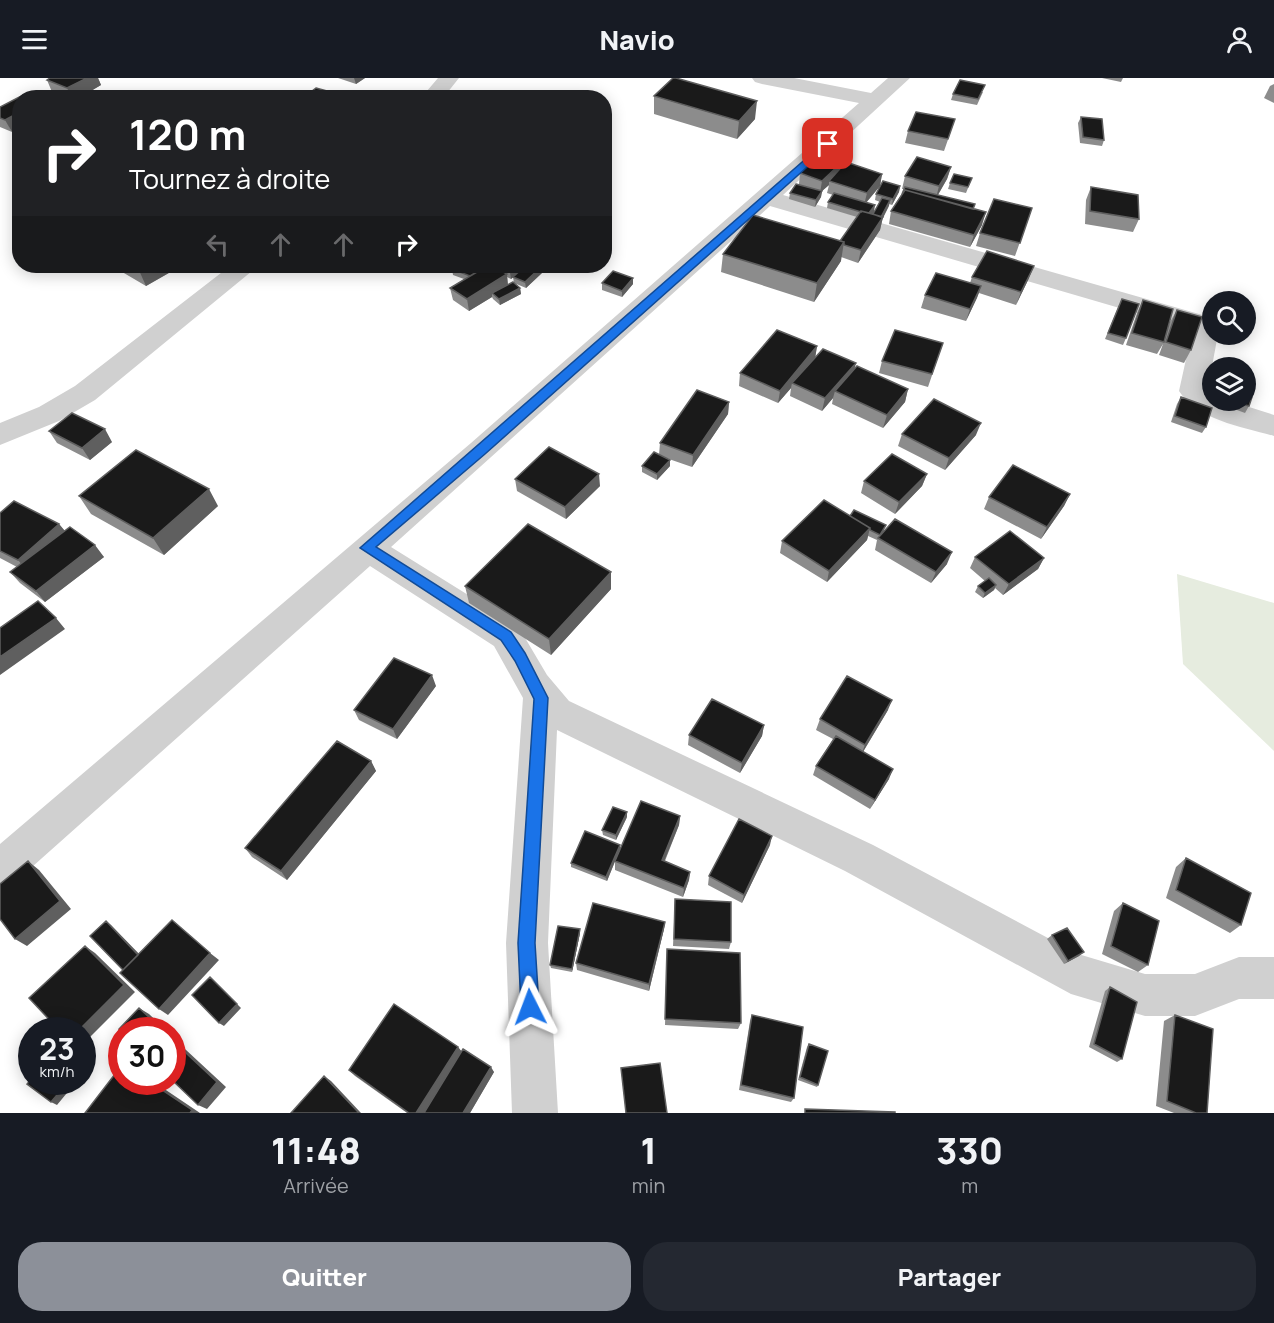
<!DOCTYPE html>
<html lang="fr">
<meta charset="utf-8">
<style>
:root{--surface:#171b24;--page:#242831;--text:#f1f3f6;--muted:#9ea1a6;--accent:#8c9099}
body{margin:0;font-family:Manrope,sans-serif;background:var(--page);color:var(--text);height:100vh;display:flex;flex-direction:column;font-size:22px;white-space:nowrap}
*{box-sizing:border-box;margin:0}
p{font-size:20px;color:var(--muted)}
.icon{flex:none;width:33px;height:33px;fill:none;stroke:currentColor;stroke-width:2;stroke-linecap:round;stroke-linejoin:round}
.map{position:relative;height:1035px;overflow:hidden}
.side{display:flex;flex-direction:column;background:var(--surface);flex:1}
.side>*{flex:none}
.guide{position:absolute;left:12px;top:12px;width:600px;height:183px;border-radius:24px;box-shadow:0 3px 15px #0003;background:#202124;color:#fff;overflow:hidden}
.tools{position:absolute;left:1202px;top:213px;display:grid;gap:12px}
.tools a{display:grid;place-items:center;width:54px;height:54px;border-radius:50%;background:var(--surface);box-shadow:0 3px 15px #0003;font-size:30px}
.speed{position:absolute;left:18px;top:939px;display:flex;gap:12px;font-size:30px;font-weight:700;text-align:center}
.speed>*{display:grid;place-content:center;width:78px;height:78px;border-radius:50%;background:var(--surface);box-shadow:0 3px 15px #0003;line-height:1}
.speed small{font-size:15px;font-weight:400}
.speed .limit{border:9px solid #d22;background:#fff;color:#111}
.pin{position:absolute;display:grid;place-items:center;width:51px;height:51px;color:#fff;margin:-26px;border-radius:12px;box-shadow:0 3px 9px #0006}
.me{position:absolute;width:66px;margin:-33px;rotate:357deg;stroke-linejoin:round;filter:drop-shadow(0 0 4px #0008)}
.turn{display:flex;align-items:center;gap:21px;height:126px;padding:0 18px;font-size:27px}
.turn .icon{width:78px;height:78px;stroke-width:2.5}
.turn b{display:block;font-size:42px;line-height:51px}
.lanes{display:flex;align-items:center;height:57px;padding:0 18px;background:#0003;justify-content:center;gap:30px;direction:ltr}
.lanes .off{opacity:.35}
.eta{display:flex;justify-content:space-evenly;align-items:center;height:102px;text-align:center}
.eta b{font-size:36px;font-weight:800;line-height:42px}
.button{display:flex;gap:12px;margin-top:auto;padding:12px 18px}
.button a{flex:1;height:69px;border-radius:24px;background:var(--accent);color:#fff;font-size:24px;font-weight:800;line-height:69px;text-align:center}
.button a+a{background:var(--page);color:var(--text)}
header{display:flex;justify-content:space-between;align-items:center;height:78px;padding:0 18px;background:var(--surface);font-size:27px;font-weight:800}
.map>svg:first-child{display:block}
.green{fill:#e6ecdf}
.lines{fill:none;stroke-linecap:round;stroke-linejoin:round}
.minor{fill:#d0d0d0;fill-rule:evenodd}
.wall{fill:#8c8c8c;fill-rule:evenodd}
.shaded-wall{fill:#5f5f5f}
.building{fill:#1a1a1a;stroke:#5f5f5f;stroke-width:1.5}
.route{fill:#1a73e8;stroke:#114b97;stroke-width:1.5}
</style>
<header><svg class="icon" aria-label="menu" viewBox="0 0 24 24"><path d="M4 6h16M4 12h16M4 18h16"/></svg>Navio<svg class="icon" aria-label="person" viewBox="0 0 24 24"><circle cx="12" cy="8" r="4"/><path d="M4 21q1-7 8-7t8 7"/></svg></header>
<div class="map">
<svg width="1274" height="1035" viewBox="0 0 1274 1035">
<rect width="100%" height="100%" fill="#fff"/>
<path class="green" d="M1177 496 1274 525V673L1183 586Z"/>
<g class="lines">
<path class="minor" d="M438 0H459L443 20H421Z
M752 0H794L871 15 888 0H910L783 117 1206 238 1212 243V256H1218L1208 310 1212 314V322H1227L1274 337V358C1243 349 1197 342 1179 313L1192 254 1188 250 770 128 391 469 518 548 547 597 569 623 873 767 1078 876 1145 896H1195L1239 879H1274V921H1239L1195 938H1145L1071 916 845 793 557 652 548 865 558 1035H512L506 865 523 620 494 568 370 488 14 805 0 810V766L471 365 859 25 762 6 755 4Z
M230 188H258L95 322 59 343 0 367V345L39 329 75 308Z"/>
</g>
<path class="wall" d="M50 0H98L101 7 79 20H66L52 14 47 2Z
M338 0H365L356 6Z
M1102 0H1123L1121 4Z
M1274 6V25L1264 20 1270 8Z
M983 14 977 27 951 22 953 16Z
M654 18 755 41 737 61 654 36Z
M0 29 12 54 0 49Z
M1081 39 1104 62 1102 68 1080 65 1078 45Z
M908 53H951L944 73 905 65Z
M951 89 947 101 938 117 974 131 982 147 970 169 889 146 891 133 901 117 904 111H902L905 98Z
M839 91 882 96 880 108 866 125 874 134 872 136H873L880 124 875 122 876 116 900 108 899 114 892 127 889 126 883 139 880 152 858 185 841 179V183L814 224 721 194 723 176 840 163 857 139 827 130 828 124 833 117 827 115 829 107 822 113 821 119 815 129 789 121 790 115 799 106 800 95Z
M972 100 966 115 948 111 950 105Z
M1091 109 1139 141 1133 154 1085 146 1086 122Z
M1032 130 1015 178 976 168 980 155Z
M112 188H181L146 208Z
M480 188H543V194L526 210 514 205 520 210 521 216 500 227 493 221 492 219 469 233 453 222 450 210 464 201 453 197 452 191H482L484 189ZM507 199 511 201 513 199 514 205 508 207Z
M972 199 1029 200 1016 227 979 215 966 243 921 230 925 217 970 205Z
M633 200V206L622 219 602 212V205Z
M1143 222 1166 255 1170 244 1177 232 1191 272 1184 285 1159 277 1163 266 1157 276 1126 267 1137 235Z
M1119 227 1126 260 1123 267 1105 261Z
M943 265 928 309 879 295 882 283Z
M817 268 815 280 854 291 908 311 905 324 883 350 832 326 833 320 822 333 790 318 791 310 778 325 739 308 740 295Z
M1181 319 1206 349 1202 355 1171 344 1177 326Z
M1231 322H1245L1249 328 1245 335 1229 329Z
M729 324 728 336 692 389 666 380 670 382V388L657 402 642 394V388L659 377 660 365Z
M49 353 112 364 90 382 57 365Z
M902 356 976 357 945 392 898 368Z
M927 396 922 408 895 436 861 415 864 403Z
M515 401 600 408 566 441 517 413Z
M1070 416 1064 428 1041 461 984 431 989 419Z
M79 418 218 428 164 477 91 436Z
M0 435 59 446 65 453 104 479 45 524 20 505 10 494 17 489 0 480Z
M850 438 885 453 947 486 931 505 875 472 877 462 868 458 867 462 827 504 780 475 782 463Z
M975 479 1044 480 1038 491 1003 517 995 510 994 512 983 520 975 514 978 508 985 503 970 490Z
M465 508 611 511 551 577 469 525Z
M436 608 397 661 359 642 354 632Z
M888 632 863 674 889 701 870 731 813 697 816 688 833 661 816 652 820 641Z
M764 647 762 658 740 695 688 667 689 657Z
M371 683 376 693 287 802 252 779 245 770Z
M680 738 679 747 665 783 690 794 689 802 683 819 615 792V783Z
M627 739 616 762 603 757 602 752Z
M620 767V771L607 803 571 789V785Z
M770 767 742 825 708 807 709 798Z
M1186 780 1241 847 1230 855 1166 820 1176 789Z
M675 821 731 864 729 871 673 868Z
M1123 825 1148 887 1138 894 1102 876 1114 833Z
M665 844 664 851 649 913 577 892 576 885Z
M580 855 572 894 551 890 550 887Z
M1052 857 1079 878 1064 886 1047 861Z
M667 879 741 945 738 951 665 947Z
M1110 909 1122 981 1117 984 1089 969 1105 913Z
M752 937 794 1020 791 1024 739 1012 750 943Z
M1175 937 1207 1035H1174L1156 1028 1164 943Z
M809 966 818 1007 817 1009 798 1002 807 969Z
M458 969 461 973 494 994 470 1035H407L355 998 349 992Z"/>
<path class="shaded-wall" d="M87 0H98L101 7 79 20H72L67 10Z
M354 0H365L356 6Z
M331 14 332 20H324Z
M757 23 755 41 737 61 739 43Z
M20 34V50L12 54 5 42Z
M841 85 838 98 829 103V107L822 113 821 119 815 129 816 122 820 115 822 103Z
M951 89 947 101 936 120 939 108Z
M882 96 880 108 864 127 867 115Z
M900 108 899 114 892 127 893 121Z
M890 122 889 128 883 140V139L880 152 858 185 861 172 881 140Z
M609 127V139L604 144V131Z
M875 127 874 134 867 143 869 136Z
M986 134 982 147 970 169 974 157Z
M844 164 841 183 814 224 817 205Z
M142 188H181L146 208 138 190Z
M509 188H526L511 201Z
M543 188V194L526 210 525 204Z
M1034 188 1029 200 1016 227 1021 214Z
M507 196 508 209 492 215V219L469 233 467 221Z
M633 200V206L622 219V213Z
M981 208 977 220 966 243 970 231Z
M520 210 521 216 500 227 499 221Z
M817 268 815 281 792 305 791 310 778 325 780 313Z
M856 285 853 297 835 313 833 320 822 333 825 320Z
M908 311 905 324 883 350 887 337Z
M729 324 728 336 692 389 693 377Z
M981 345 976 357 945 392 949 380Z
M105 351 112 364 90 382 82 370Z
M670 382V388L657 402V396Z
M599 396 600 408 566 441 565 429Z
M927 396 922 408 895 436 899 424Z
M209 411 218 428 164 477 153 460Z
M1070 416 1064 428 1041 461 1047 449Z
M59 446 68 457 28 494 18 482Z
M870 450 867 462 827 504 829 493Z
M95 467 104 479 45 524 36 513Z
M952 474 947 486 931 505 936 494Z
M1044 480 1038 491 1003 517 1009 506Z
M611 494V511L551 577 549 561Z
M996 507 994 512 983 520 985 515Z
M56 540 65 551 0 597V579Z
M432 597 436 608 397 661 393 651Z
M892 622 888 632 861 677 865 667Z
M764 647 762 658 740 695 742 685Z
M371 683 376 693 287 802 281 793Z
M893 691 889 701 870 731 875 722Z
M627 734V739L616 762V757Z
M680 738 679 747 661 791 662 782Z
M772 758 770 767 742 825 744 817Z
M620 767V771L607 803 606 799Z
M28 783 39 792 71 831 27 868 15 861Z
M690 794 689 802 683 819 684 810Z
M106 843 111 847 145 882 129 897Z
M665 844 664 851 649 913V906Z
M580 851V855L572 894V891Z
M85 868 95 875 135 914 82 967V952H79Z
M1084 874 1079 878 1064 886 1068 883Z
M210 875 219 882 168 937 159 931Z
M210 899 241 930 224 948 219 945Z
M139 930 149 936 166 952H163Z
M172 959 226 1009 207 1031 198 1027 172 962Z
M458 969 462 974 424 1035H416Z
M82 974 93 982 82 995Z
M491 989 494 994 470 1035H463Z
M324 998 331 1003 361 1035H359Z
M68 1004H76L57 1027 51 1024Z
M150 1004H154L200 1035H190Z"/>
<path class="building" d="M50 0H87L67 10 47 2Z
M673 0H676L757 23 739 43 654 18Z
M960 2 985 7 978 21 953 16Z
M316 10 331 14 324 20H303Z
M23 17 28 20H20V34L5 42 0 40V29Z
M916 34 955 41 948 61 908 53Z
M1081 39 1102 41 1104 62 1083 59Z
M819 77 841 85 822 103 800 95Z
M917 79 951 89 939 108 905 98Z
M846 84 882 96 867 115 829 103Z
M954 96 972 100 968 109 950 105Z
M883 103 900 108 893 121 876 116Z
M796 106 822 113 816 122 790 115Z
M905 109 975 126 973 131 905 112 902 116Z
M1091 109 1138 117 1139 141 1090 133Z
M905 112 986 134 974 157 891 133Z
M834 115 875 127 869 135 861 133V134L828 124Z
M882 120 890 122 881 139 873 136Z
M994 121 1032 130 1020 165 980 155Z
M604 125 609 127 604 131Z
M861 133 883 139 861 172 844 167V164L840 163Z
M753 137 844 164 817 205 723 176Z
M987 173 1034 188 1021 214 972 199Z
M456 188H474L482 191 470 198 452 191Z
M487 188H492L507 196 467 221 450 210Z
M525 188H542L525 204 513 199Z
M613 193 633 200 622 213 602 205Z
M936 195 981 208 970 231 925 217Z
M513 204 520 210 499 221 492 215Z
M1122 221 1139 226 1126 260 1108 255Z
M1143 222 1173 231 1164 264 1132 255Z
M1177 232 1202 239 1191 272 1166 264Z
M777 252 817 268 780 313 740 295Z
M895 252 943 265 932 296 882 283Z
M823 271 856 285 825 320 792 305Z
M857 288 908 311 887 337 835 313Z
M697 312 729 324 693 377 660 365Z
M1245 317 1252 319 1249 328 1233 323 1245 322Z
M1181 319 1212 330 1206 349 1175 338Z
M934 321 981 345 949 380 902 356Z
M72 335 105 351 82 370 49 353Z
M549 369 599 396 565 429 515 401Z
M136 372 209 411 153 460 79 418Z
M654 374 670 382 657 396 642 388Z
M892 376 927 396 899 424 864 403Z
M1013 387 1070 416 1047 449 989 419Z
M824 422 870 450 829 493 782 463Z
M14 423 59 446 18 482 0 473V435Z
M854 432 886 447 880 457 870 452V450L850 438Z
M895 441 952 474 936 494 878 460Z
M528 446 611 494 549 561 465 508Z
M70 449 95 467 36 513 10 494Z
M1010 453 1044 480 1009 506 975 479Z
M989 500 996 507 985 515 978 508Z
M38 523 56 540 0 579V550Z
M394 580 432 597 393 651 354 632Z
M847 598 892 622 865 667 820 641Z
M712 621 764 647 742 685 689 657Z
M836 658 893 691 875 722 816 688Z
M337 663 371 683 281 793 245 770Z
M641 723 680 738 662 782 690 794 684 810 615 783Z
M613 729 627 734 616 757 602 752Z
M739 741 772 758 744 817 709 798Z
M585 753 620 767 606 799 571 785Z
M1186 780 1251 815 1241 847 1176 812Z
M28 783 60 823 15 861 0 841V806Z
M675 821 731 824V864L674 861Z
M593 825 665 844 649 906 576 885Z
M1123 825 1159 843 1148 887 1111 868Z
M172 842 210 875 159 931 120 895Z
M106 843 138 877 123 892 90 858Z
M558 848 580 851 572 891 550 887Z
M1067 850 1084 874 1068 883 1052 857Z
M85 868 124 907 79 952H59L29 920Z
M667 871 740 875 741 945 665 941Z
M210 899 237 926 219 945 192 917Z
M1110 909 1137 924 1122 981 1094 966Z
M394 926 458 969 416 1035H409L349 992Z
M139 930 163 952 122 953 119 951Z
M752 937 803 949 794 1020 741 1007Z
M1175 937 1213 951 1207 1035H1196L1167 1023Z
M172 962 217 1004 198 1027 172 1002Z
M809 966 828 973 818 1007 800 999Z
M463 971 491 989 463 1035H424Z
M82 975 87 979 82 985Z
M660 985 667 1035H626L621 990Z
M122 987V1004H150L192 1032 190 1035H85Z
M324 998 359 1035H291Z
M32 1000V1004H68L51 1024 27 1006Z
M805 1031 895 1034V1035H805Z"/>
<path class="route" d="M825 64 833 66 485 376 376 469 511 554 525 575 548 620 535 865 539 929 536 935 530 938 524 935 521 929 518 865 534 621 515 583 501 562 360 470Z"/>
</svg>
<div class="tools">
<a><svg class="icon" aria-label="search" viewBox="0 0 24 24"><circle cx="10" cy="10" r="6"/><path d="M15 15l6 6"/></svg></a>
<a><svg class="icon" aria-label="layers" viewBox="0 0 24 24"><path d="M12 4l9 5-9 5-9-5zM3 14l9 5 9-5"/></svg></a>
</div>
<div class="speed"><div>23<small>km/h</small></div><div class="limit">30</div></div>
<div class="pin" style="left:828px;top:66px;background:#d93025"><svg class="icon" aria-label="arrive" viewBox="0 0 24 24"><path d="M6 21V4h12l-3 4 3 4H6"/></svg></div>
<svg class="me" style="left:530px;top:929px" viewBox="-20 -20 40 40"><path d="M0-17L14 15 0 8-14 15z" fill="#1a73e8" stroke="#fff" stroke-width="4"/></svg>
<div class="guide">
<div class="turn"><svg class="icon" aria-label="right" viewBox="0 0 24 24"><path d="M7 20v-9h11M14 6l5 5-5 5"/></svg><div><b>120 m</b>Tournez à droite</div></div>
<div class="lanes"><svg class="icon off" aria-label="left" viewBox="0 0 24 24"><path d="M17 20v-9H6M10 6l-5 5 5 5"/></svg><svg class="icon off" aria-label="ahead" viewBox="0 0 24 24"><path d="M12 20V5M6 11l6-6 6 6"/></svg><svg class="icon off" aria-label="ahead" viewBox="0 0 24 24"><path d="M12 20V5M6 11l6-6 6 6"/></svg><svg class="icon" aria-label="right" viewBox="0 0 24 24"><path d="M7 20v-9h11M14 6l5 5-5 5"/></svg></div>
</div>
</div>
<section class="side">
<div class="eta">
<div><b>11:48</b><p>Arrivée</p></div>
<div><b>1</b><p>min</p></div>
<div><b>330</b><p>m</p></div>
</div>
<div class="button"><a>Quitter</a><a>Partager</a></div>
</section>
